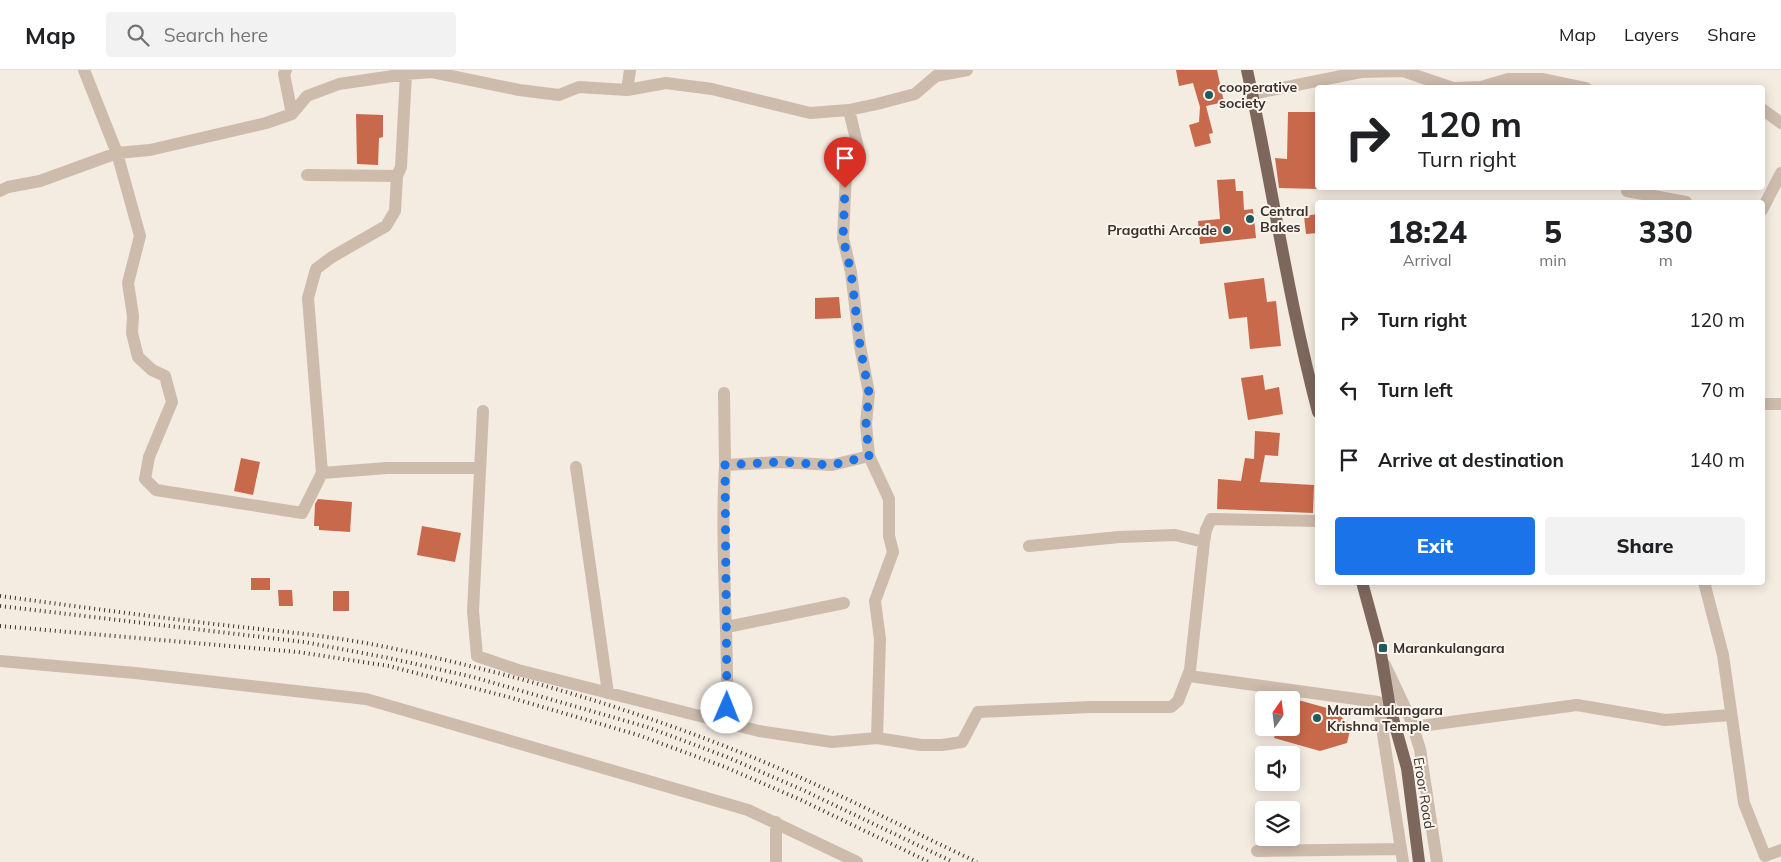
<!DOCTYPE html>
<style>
:root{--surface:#fff;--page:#f2f2f2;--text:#202124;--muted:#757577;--line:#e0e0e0;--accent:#1a73e8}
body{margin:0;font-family:Mulish,sans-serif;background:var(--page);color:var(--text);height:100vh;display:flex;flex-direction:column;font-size:19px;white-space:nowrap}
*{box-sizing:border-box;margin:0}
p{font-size:16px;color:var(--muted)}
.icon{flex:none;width:28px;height:28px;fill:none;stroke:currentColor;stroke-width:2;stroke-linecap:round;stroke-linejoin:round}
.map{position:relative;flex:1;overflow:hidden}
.details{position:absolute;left:1315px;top:130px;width:450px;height:385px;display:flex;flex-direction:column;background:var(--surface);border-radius:5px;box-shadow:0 2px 12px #0003}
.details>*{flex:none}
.hud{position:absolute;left:1315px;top:15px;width:450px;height:105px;border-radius:5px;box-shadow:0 2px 12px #0003;background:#fff;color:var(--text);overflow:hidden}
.needle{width:32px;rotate:14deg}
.buttons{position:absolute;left:1255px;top:621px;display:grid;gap:10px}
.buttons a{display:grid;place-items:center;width:45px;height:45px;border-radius:5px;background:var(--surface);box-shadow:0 2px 12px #0003;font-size:25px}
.pin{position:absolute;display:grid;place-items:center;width:42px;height:42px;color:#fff;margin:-51px -21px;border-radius:50% 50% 50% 0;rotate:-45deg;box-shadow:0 0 5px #0007}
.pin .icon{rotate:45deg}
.me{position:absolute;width:55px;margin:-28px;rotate:1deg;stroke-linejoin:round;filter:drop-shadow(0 0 4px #0008)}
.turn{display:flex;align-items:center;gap:18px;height:105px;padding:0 20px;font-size:22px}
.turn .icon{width:65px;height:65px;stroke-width:2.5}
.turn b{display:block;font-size:35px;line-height:42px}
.eta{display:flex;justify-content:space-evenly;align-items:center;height:85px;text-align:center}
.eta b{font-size:30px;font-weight:800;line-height:35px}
.cta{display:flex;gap:10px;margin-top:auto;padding:10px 20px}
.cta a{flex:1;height:58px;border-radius:5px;background:var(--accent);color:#fff;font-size:20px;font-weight:800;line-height:58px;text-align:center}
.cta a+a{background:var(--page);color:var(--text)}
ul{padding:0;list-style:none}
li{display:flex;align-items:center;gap:15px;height:70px;padding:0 20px}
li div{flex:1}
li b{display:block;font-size:19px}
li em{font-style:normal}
header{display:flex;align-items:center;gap:30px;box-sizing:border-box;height:70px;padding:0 25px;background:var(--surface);border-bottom:1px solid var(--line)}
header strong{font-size:24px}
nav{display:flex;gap:28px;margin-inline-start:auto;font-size:18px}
.search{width:350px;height:45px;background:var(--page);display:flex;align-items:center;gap:12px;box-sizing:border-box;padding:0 18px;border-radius:5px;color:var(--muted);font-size:19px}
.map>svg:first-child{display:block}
.building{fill:#c8694b}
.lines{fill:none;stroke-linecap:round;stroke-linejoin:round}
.minor{stroke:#cdbbac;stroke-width:12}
.major{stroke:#7d675c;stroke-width:12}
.rail{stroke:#3b302b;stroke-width:4;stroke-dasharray:1 4;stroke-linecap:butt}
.route{stroke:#1a73e8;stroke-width:9;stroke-dasharray:0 16.2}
.poi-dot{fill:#1f5a5e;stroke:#fbf5ee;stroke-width:2}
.labels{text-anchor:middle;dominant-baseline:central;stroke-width:4;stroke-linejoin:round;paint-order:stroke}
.poi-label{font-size:14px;font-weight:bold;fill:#3b302b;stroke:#fbf5ee;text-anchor:start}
.street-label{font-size:14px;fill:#3b302b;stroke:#fbf5ee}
</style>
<header>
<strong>Map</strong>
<div class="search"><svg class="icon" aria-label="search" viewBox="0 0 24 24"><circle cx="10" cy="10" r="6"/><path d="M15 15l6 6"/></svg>Search here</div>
<nav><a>Map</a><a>Layers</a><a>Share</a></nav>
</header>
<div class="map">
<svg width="1781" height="792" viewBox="0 0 1781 792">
<rect width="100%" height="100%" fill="#f4ebe1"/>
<path class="building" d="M1176 0H1217L1224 32 1206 36 1213 63 1209 64 1211 73 1195 77 1189 55 1199 52 1200 37 1193 13 1179 16Z
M1288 42H1318V119L1279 118 1275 88 1287 89Z
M356 44 383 45V67L379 68 378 95 357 94Z
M1235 109 1236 121H1243L1244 140 1253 139 1256 168 1200 174 1198 151 1220 149 1217 110Z
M1318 144V163L1306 164 1304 146Z
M1264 208 1267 232 1276 231 1281 276 1250 279 1247 247 1229 249 1224 213Z
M839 227 841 248 815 249V228Z
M1263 305 1265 320 1279 317 1283 344 1248 350 1241 308Z
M1255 361 1280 363 1278 386 1265 385 1260 412 1314 415 1313 443 1217 439 1218 409 1241 411 1245 388 1254 389Z
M241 388 260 392 253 425 234 421Z
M318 429 352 432 350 462 319 460V456H314L315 434Z
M422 456 461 463 455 492 417 485Z
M251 508H270V520H251Z
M278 520H292L293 536H279Z
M333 521H349V541H333Z
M1291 628 1334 640 1351 656 1347 673 1320 681 1274 668 1277 658H1291Z"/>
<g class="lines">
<path class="minor" d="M84 0 117 83 140 166 128 213 133 246 132 263 138 287 152 300 165 306 172 332 149 387 145 409 156 420 302 443 322 403 308 228 316 199 332 187 386 156 395 141 397 106
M286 0 284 4 292 44
M1457 18 1481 17 1508 9H1543L1586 18
M627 20 630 0
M1252 24 1361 2 1403 1 1453 18
M1762 39 1781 53
M849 40 860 86 846 103 843 168 851 202 860 276 869 323 866 354 869 386 889 429V466L893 482 875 531 880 569 877 668
M307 105 397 106 401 97 406 4
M0 121 8 117 40 111 117 83 150 80 266 53 292 44 307 26 339 14 406 4 432 2 519 20 559 25 579 17 627 20 666 13 712 19 810 43 849 40 877 34 915 24 936 6 967 0
M1627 121 1686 132
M1762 140 1781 103
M724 323 725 395
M1762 334H1781
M483 341 473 541 477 586 518 600 759 661 832 672 877 668 921 675H942L962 672 978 642 1091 637H1171L1178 631 1190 600 1204 472 1206 460 1211 449 1318 451
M576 397 608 623
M322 403 387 398H480
M1029 476 1119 467 1175 465 1204 472
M1704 512 1723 585 1744 733 1765 786 1781 780
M727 557 844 533
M0 591 135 603 366 629 748 740 857 792
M1385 595 1410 648 1420 679 1437 792
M1189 606 1378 632 1403 792
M727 654C729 568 720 481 725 395L780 392 832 395 869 386
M1413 657 1577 635 1665 650 1731 645
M1257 781 1401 779
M776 792V752"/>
<path class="major" d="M1247 0C1272 114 1288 229 1318 342
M1362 512 1380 578 1390 638 1407 698 1419 792"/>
<path class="rail" d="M0 526C66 535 132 544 198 552 261 560 324 564 386 577 531 607 675 651 810 712 866 737 921 766 977 792
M0 536 304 572 389 588 473 607 647 657 727 687 805 721 953 792
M0 556 298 582 389 596 512 628 638 665 725 697 801 730 929 792"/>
</g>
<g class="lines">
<path class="route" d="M727 638 725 395 780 392 832 395 869 386 866 354 869 323 860 276 851 202 843 168 845 118"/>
</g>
<g class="poi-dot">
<circle cx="1209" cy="25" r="5"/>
<circle cx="1250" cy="149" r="5"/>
<circle cx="1227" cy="160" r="5"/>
<rect x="1378" y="573" width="10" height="10" rx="2.5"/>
<circle cx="1317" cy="648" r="5"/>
</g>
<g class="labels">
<g class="poi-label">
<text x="1219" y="17">cooperative<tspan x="1219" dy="16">society</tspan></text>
<text x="1260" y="141">Central<tspan x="1260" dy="16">Bakes</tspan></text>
<text x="1217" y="160" text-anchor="end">Pragathi Arcade</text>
<text x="1393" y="578">Marankulangara</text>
<text x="1327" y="640">Maramkulangara<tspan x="1327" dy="16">Krishna Temple</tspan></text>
</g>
<g class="street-label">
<text transform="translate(1424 723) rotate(81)">Eroor Road</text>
</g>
</g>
</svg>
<div class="buttons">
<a><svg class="needle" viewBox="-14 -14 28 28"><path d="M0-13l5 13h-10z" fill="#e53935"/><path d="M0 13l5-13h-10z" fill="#757577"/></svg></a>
<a><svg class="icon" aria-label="sound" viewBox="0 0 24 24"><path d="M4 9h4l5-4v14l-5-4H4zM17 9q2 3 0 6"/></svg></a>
<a><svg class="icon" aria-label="layers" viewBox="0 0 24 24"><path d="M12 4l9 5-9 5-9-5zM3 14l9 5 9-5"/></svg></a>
</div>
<div class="pin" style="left:845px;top:118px;background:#d93025"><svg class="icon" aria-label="arrive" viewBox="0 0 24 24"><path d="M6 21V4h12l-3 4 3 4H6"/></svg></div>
<svg class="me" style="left:727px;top:638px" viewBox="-20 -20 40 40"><circle r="19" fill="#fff"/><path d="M0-13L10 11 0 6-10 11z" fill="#1a73e8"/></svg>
<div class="hud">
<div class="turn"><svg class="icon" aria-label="right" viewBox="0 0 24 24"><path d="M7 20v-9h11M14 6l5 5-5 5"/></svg><div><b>120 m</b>Turn right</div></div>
</div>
<section class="details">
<div class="eta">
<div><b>18:24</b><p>Arrival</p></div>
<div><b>5</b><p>min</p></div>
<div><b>330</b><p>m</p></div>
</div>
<ul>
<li><svg class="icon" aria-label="right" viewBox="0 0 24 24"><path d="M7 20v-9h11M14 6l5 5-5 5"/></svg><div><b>Turn right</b></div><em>120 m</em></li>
<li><svg class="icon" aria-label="left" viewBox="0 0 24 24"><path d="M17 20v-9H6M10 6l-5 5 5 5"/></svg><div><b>Turn left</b></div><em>70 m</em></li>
<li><svg class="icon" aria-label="arrive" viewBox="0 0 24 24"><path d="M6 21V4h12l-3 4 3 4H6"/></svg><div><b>Arrive at destination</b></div><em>140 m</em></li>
</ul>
<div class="cta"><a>Exit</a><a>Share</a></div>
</section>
</div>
